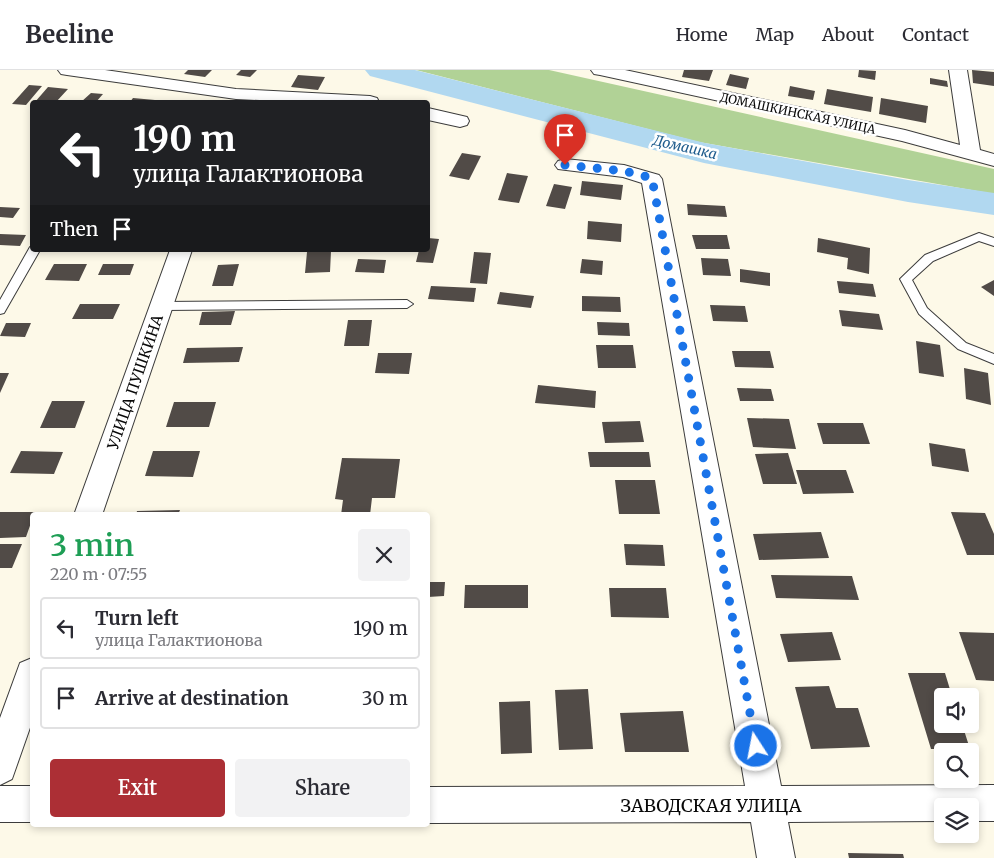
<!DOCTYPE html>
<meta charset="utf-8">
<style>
:root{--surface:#fff;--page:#f2f2f3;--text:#2b2b33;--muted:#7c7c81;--line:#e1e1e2;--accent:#ac2f35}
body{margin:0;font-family:Merriweather,serif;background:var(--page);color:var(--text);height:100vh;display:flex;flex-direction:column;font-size:19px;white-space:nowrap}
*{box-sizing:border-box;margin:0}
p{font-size:16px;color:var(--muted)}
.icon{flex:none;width:28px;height:28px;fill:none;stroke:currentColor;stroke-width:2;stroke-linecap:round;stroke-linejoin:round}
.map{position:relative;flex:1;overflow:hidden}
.details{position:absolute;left:30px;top:442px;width:400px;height:315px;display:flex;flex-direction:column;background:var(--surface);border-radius:5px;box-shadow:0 2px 8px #0003}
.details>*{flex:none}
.hud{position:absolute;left:30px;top:30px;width:400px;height:152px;border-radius:5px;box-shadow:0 2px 8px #0003;background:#202124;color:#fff;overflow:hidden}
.controls{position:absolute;left:934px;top:618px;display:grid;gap:10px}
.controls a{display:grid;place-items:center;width:45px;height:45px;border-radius:5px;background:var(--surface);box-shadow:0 2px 8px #0003;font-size:25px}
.pin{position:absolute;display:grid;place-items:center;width:42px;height:42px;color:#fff;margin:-51px -21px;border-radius:50% 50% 50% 0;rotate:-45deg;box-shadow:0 0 5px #0007}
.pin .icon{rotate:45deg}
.me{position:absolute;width:55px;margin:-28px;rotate:349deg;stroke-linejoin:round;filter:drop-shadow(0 0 4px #0008)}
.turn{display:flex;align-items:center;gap:18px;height:105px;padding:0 20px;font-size:22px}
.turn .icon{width:65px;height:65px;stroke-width:2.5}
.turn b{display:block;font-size:35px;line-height:42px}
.then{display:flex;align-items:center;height:48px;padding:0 20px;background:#0003;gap:10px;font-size:19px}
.round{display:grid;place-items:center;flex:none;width:52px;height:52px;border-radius:5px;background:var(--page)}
.headline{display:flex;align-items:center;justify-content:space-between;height:85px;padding:0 20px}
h1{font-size:30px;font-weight:600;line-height:38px;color:#1e9e55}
.cta{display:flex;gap:10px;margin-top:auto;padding:10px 20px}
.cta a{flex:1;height:58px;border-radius:5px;background:var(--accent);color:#fff;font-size:20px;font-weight:600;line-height:58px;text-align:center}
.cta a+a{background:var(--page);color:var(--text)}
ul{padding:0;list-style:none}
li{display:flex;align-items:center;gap:15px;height:62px;margin:0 10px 8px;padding:0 10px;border:2px solid var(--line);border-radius:5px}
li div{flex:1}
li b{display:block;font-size:19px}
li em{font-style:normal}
header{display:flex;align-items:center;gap:30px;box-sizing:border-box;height:70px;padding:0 25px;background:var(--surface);border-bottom:1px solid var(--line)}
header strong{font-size:24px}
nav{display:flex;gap:28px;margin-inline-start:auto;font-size:18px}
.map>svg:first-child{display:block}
.forest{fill:#b1d296}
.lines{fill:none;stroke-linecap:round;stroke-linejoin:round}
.river{fill:#b1d8f0;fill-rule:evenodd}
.building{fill:#514b47}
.service-casing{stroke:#3c3c3c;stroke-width:2}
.minor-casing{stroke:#3c3c3c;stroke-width:2}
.service{fill:#fff;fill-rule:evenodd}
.minor{fill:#fff;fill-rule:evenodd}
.route{stroke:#1a73e8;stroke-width:9;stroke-dasharray:0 16.2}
.labels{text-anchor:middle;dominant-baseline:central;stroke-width:5;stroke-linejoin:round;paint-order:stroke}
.far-street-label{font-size:12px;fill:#090909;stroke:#fff}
.far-water-label{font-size:14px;font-style:italic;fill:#205d8e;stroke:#fff}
.street-label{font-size:15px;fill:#090909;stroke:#fff}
.near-street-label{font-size:18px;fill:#090909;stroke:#fff}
</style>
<header>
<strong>Beeline</strong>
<nav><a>Home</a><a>Map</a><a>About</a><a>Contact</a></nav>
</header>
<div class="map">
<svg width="994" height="788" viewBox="0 0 994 788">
<rect width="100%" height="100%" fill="#fdf9e8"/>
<path class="forest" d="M416 0H549L994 99V124L699 72Z"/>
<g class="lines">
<path class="river" d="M365 0H415L705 73 908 110 994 123V145L908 132 704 93 370 6Z"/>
</g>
<path class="building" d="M188 0H212L205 7 184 4Z
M241 0H257L250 7 236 5Z
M684 0H713L709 11 682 7Z
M859 0 876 1 875 10 858 7Z
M972 0 994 2V16L973 13Z
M730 4 749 8 746 19 726 15Z
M298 5 325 7 318 20 291 17Z
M930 8 947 11 948 17 930 14Z
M29 15 42 16 26 35 12 34Z
M790 16 815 21 813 30 788 26Z
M48 17 68 19 56 32H35Z
M827 19 873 27 871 42 824 34Z
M91 23 103 24 96 32H81Z
M133 28 155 30 153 32H130Z
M881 28 928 36 926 53 879 44Z
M462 83 481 86 469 110 449 106Z
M507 103 528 106 519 133 498 130Z
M582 111 623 115 621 130 580 125Z
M554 114 572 117 565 139 546 136Z
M687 134 725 136 727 147 688 145Z
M0 137 20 138 13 148 0 147Z
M588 151 622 154 621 172 587 169Z
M0 164 26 165 20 176 0 175Z
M692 165H727L730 179H696Z
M428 168 439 169 433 193 416 192 419 180H428Z
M818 168 870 178 869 204 847 199 848 188 817 182Z
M331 181 330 202 305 203 307 182Z
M474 182 491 183 487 214 470 213Z
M701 188 728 189 731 206 703 205Z
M358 189 386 190 384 203 355 202Z
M582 189 603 191 602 205 580 203Z
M54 194H87L79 211 45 210Z
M103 194H134L130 205H98Z
M239 194 233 216H212L218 195Z
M740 199 770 203V216L740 212Z
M994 210V226L981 217Z
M837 211 873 214 876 227 839 223Z
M431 216 476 218 474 232 428 229Z
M500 222 534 226 531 238 497 234Z
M582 226 620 227 621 242 582 241Z
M80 234H120L113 249H72Z
M710 235 745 236 748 252 713 251Z
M839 240 879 244 883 260 842 256Z
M235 241 231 255H199L202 242Z
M348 250H372L369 276H344Z
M597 252 629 253 630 266 598 265Z
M6 253H31L25 267 0 266Z
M916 271 940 275 944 307 919 303Z
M596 275H633L636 298H598Z
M243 277 239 292 183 293 187 278Z
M732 281H770L774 298 735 297Z
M378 283H412L409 304 375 303Z
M964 298 988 303 991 335 966 329Z
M0 303H9L0 323Z
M538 315 596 321 595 338 535 333Z
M737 318 771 319 774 331H740Z
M52 331H85L75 358H40Z
M174 332H216L209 357H166Z
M747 348 789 349 796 379 753 377Z
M640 351 644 372 605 373 602 352Z
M817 353H863L870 374H823Z
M929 373 965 379 969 402 932 396Z
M21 381 63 382 54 404 10 403Z
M153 381H200L193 407 145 406Z
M588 382H649L651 397H590Z
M788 383 797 414H763L755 384Z
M342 388 400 389 395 428H372L370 445H341L343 430 335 429Z
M796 400H846L854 423 803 424Z
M615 410H655L660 444H619Z
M180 440 178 445H136L137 441Z
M0 442H36L32 445V450L26 467 0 468Z
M951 442 985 443 994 464V485H967Z
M821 462 829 488 759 490 753 464Z
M0 474H22L12 498H0Z
M624 474 663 475 665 496 626 495Z
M771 505 852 506 859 530 776 528Z
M428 512H445L444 526 428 527Z
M465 515H528V538H464Z
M609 518H666L669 548 611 547Z
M832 562 841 590 788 592 780 564Z
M959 562 994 563V611L976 610Z
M908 603H945L952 626H942V654H962L970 679H931Z
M829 616 836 638H858L870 677 811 679 795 617Z
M588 619 593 679 559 680 555 620Z
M530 631 532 683 501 684 499 632Z
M683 641 689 682H625L620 643Z
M848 783 903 784 904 788H849Z"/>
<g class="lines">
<g class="service-casing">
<path id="service" d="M979 163 994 168V176L979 171 933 191 912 210 927 238 966 273 994 284V294L958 279 919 244 900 209 925 185Z
M30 177H32V180H40L4 243 0 244V230Z
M407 230 413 234 407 238 162 240 156 236 162 232Z"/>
</g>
<g class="minor-casing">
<path id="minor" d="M58 0H105L236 19 370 26 377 28 379 32H304L236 29 67 5 61 4Z
M591 0H625L905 60 960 75 949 0H967L980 80 994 84V96L902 71 600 5 594 4Z
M428 38 467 47 469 51 467 55 460 57 428 50Z
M565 89 624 95 659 105 662 109 781 716 994 715V751H970V736H942V751L788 752 795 788H757L751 752 428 753V717L745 716 642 113 623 107 558 99 555 95 558 91Z
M170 180H192L102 445H74Z
M32 588V652L12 709 0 715V648L20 593Z
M0 716H32V752H0Z"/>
</g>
<use href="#service" class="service"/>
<use href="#minor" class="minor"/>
</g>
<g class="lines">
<path class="route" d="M565 95 624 101 652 108 756 676"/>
</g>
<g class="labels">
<g class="far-street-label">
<text transform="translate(798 43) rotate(12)">ДОМАШКИНСКАЯ УЛИЦА</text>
</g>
<g class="far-water-label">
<text transform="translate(685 77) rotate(13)">Домашка</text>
</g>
<g class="street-label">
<text transform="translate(135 312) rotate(-71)">УЛИЦА ПУШКИНА</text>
</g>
<g class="near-street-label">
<text x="711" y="735">ЗАВОДСКАЯ УЛИЦА</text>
</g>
</g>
</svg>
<div class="controls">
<a><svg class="icon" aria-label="sound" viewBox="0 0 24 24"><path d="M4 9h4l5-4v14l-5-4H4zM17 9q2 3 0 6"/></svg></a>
<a><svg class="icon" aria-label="search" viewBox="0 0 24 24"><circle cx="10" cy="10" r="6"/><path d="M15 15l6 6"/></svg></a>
<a><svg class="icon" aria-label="layers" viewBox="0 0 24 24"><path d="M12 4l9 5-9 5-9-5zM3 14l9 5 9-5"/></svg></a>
</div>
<div class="pin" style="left:565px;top:95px;background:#d93025"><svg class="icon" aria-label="arrive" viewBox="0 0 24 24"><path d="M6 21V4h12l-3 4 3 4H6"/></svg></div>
<svg class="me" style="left:756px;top:676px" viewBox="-20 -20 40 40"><circle r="17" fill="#1a73e8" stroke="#fff" stroke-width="3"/><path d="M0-11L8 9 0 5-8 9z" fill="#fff"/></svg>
<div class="hud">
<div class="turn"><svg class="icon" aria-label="left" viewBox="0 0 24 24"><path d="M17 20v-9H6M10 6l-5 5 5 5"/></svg><div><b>190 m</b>улица Галактионова</div></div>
<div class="then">Then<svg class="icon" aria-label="arrive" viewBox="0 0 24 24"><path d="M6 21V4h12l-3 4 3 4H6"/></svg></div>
</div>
<section class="details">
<div class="headline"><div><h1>3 min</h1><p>220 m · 07:55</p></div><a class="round"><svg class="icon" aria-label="close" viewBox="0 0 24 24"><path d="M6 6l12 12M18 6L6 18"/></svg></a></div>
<ul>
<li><svg class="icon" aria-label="left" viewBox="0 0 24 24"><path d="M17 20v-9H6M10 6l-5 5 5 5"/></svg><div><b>Turn left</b><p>улица Галактионова</p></div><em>190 m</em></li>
<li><svg class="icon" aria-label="arrive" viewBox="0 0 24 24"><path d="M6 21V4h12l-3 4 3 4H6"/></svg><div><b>Arrive at destination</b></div><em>30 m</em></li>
</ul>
<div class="cta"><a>Exit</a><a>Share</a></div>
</section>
</div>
